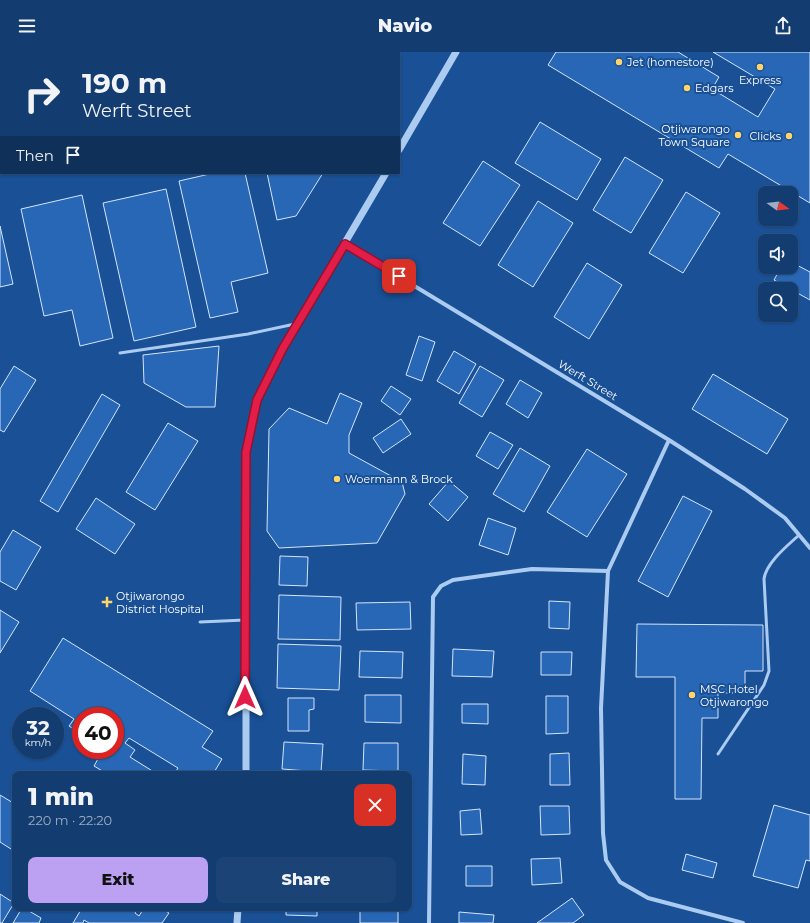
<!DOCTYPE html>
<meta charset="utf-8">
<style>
:root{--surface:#133c70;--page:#1c4375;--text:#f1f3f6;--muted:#9dadc3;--line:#325683;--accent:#bca0f2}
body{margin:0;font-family:Montserrat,sans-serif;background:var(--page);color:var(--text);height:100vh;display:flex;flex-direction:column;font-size:15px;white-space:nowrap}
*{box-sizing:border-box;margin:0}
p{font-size:13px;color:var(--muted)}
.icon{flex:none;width:22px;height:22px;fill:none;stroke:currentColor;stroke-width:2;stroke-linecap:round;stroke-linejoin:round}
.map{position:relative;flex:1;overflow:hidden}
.drawer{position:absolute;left:12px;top:719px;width:400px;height:140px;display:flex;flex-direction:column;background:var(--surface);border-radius:8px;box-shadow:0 1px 3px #0004,0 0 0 1px var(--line)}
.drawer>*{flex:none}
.banner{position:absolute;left:0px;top:0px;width:400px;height:122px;box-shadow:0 1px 3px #0004,0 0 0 1px var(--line);background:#133c70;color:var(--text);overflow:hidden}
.needle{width:26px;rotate:105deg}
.controls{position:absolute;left:758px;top:134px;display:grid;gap:8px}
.controls a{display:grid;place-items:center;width:40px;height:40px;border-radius:8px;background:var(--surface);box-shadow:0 1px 3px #0004,0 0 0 1px var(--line);font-size:20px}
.speed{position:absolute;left:12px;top:655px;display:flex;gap:8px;font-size:20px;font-weight:700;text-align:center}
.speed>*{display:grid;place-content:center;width:52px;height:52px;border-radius:50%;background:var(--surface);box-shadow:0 1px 3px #0004,0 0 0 1px var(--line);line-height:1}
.speed small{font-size:10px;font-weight:400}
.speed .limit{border:6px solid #d22;background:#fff;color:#111}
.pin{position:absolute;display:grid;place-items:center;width:34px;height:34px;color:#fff;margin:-17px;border-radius:8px;box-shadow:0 2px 6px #0006}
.me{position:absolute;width:44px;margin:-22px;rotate:0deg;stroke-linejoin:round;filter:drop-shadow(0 0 3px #0008)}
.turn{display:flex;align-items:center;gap:14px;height:84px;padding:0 16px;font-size:18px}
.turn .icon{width:52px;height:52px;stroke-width:2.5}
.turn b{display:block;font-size:28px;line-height:34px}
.then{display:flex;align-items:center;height:38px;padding:0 16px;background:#0003;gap:8px;font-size:15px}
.round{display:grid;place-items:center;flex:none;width:42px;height:42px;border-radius:8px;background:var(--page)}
.headline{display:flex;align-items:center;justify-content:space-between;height:68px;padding:0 16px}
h1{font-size:24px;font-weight:800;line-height:30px}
.action{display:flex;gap:8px;margin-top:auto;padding:8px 16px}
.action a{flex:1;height:46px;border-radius:8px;background:var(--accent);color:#111;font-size:16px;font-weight:800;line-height:46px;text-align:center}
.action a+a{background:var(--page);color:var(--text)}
header{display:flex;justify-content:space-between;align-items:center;height:52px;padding:0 16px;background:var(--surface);font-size:18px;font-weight:800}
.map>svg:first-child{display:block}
.building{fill:#2867b5;stroke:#d3e5fb}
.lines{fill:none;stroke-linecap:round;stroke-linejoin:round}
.service{stroke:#accbf0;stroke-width:3}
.minor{stroke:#accbf0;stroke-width:4}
.tertiary{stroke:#accbf0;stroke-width:7}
.route-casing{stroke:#92132f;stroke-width:10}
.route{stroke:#e11d48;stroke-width:7}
.poi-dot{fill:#ffd46b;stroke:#195096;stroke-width:1.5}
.labels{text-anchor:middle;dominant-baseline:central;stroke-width:4;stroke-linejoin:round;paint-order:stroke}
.poi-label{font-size:11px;fill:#fff;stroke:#195096;text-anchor:start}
.street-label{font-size:11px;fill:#fff;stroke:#195096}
</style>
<header><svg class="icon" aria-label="menu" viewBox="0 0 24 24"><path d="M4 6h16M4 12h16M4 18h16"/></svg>Navio<svg class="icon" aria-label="share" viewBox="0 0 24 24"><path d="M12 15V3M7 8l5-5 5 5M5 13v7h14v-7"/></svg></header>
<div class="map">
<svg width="810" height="871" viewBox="0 0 810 871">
<rect width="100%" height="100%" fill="#195096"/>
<path class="building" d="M197 0H247L196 1Z
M327 0H390V1Z
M556 0H678L719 25 712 37 758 65 775 37 713 0H810V151L728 102 719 116 548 13Z
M540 70 601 107 577 148 515 111Z
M625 105 663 128 631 181 593 158Z
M483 109 520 133 480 194 443 171Z
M214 121H245L268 221 231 230 238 260 210 266 179 129Z
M267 121H323L296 164 277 168Z
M166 137 196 275 134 289 103 151Z
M686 140 720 161 683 221 649 201Z
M82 143 113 286 80 294 72 258 44 264 21 157Z
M538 149 573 171 533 235 498 213Z
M0 174 13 232 0 235Z
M791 210 810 220V248L774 228 781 215H791Z
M587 211 622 233 589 287 554 265Z
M419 284 435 290 422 329 406 323Z
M219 294 215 355H186L144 331 143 303Z
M454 299 476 312 459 342 437 329Z
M14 314 36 328 4 380 0 378V337Z
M480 314 504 328 482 365 459 351Z
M713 322 788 367 767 402 692 357Z
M520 328 542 341 528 366 506 352Z
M391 334 411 347 400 363 381 349Z
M340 341 362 351 349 383V401L402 430 405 442 377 491 279 496 267 479 269 377 289 356 327 372Z
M102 342 120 353 58 460 40 449Z
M401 367 411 382 383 401 373 386Z
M168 371 198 389 155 458 126 440Z
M490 380 513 393 498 417 476 404Z
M520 396 550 414 524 460 493 442Z
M587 397 627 422 587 485 547 460Z
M449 429 468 445 448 469 429 452Z
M683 444 712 459 668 545 638 529Z
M96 446 135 472 115 502 76 477Z
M488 466 516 476 508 503 479 493Z
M13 478 41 495 16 538 0 529V500Z
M280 504 308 505 307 534 279 533Z
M279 543 341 545 340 588 278 587Z
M549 549 570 550 569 577 549 576Z
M410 550 411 577 357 578 356 551Z
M0 558 19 570 0 601Z
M637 572 763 573V619H745V641H718V666H702L701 747H675V625H636Z
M63 586 213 679 202 695 222 707 213 722H174L178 716 129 686 125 691 135 698 130 705 154 720 153 722H103L104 720 94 714 103 698H115V664H81V682L69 674 74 667 30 639Z
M278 592 341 594 339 638 277 636Z
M453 597 494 599 492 625 452 624Z
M360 599 403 600 402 626 359 625Z
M541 600H572L571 623H541Z
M365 643H401V671L365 670Z
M546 644H568V681L546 682Z
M288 646H314V657L309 658V679H288Z
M462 652H488V672L462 671Z
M284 690 323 692 321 720 282 717Z
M364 691H398V719L363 718Z
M569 701 570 733H550V702Z
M463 702 486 704 485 733 462 732Z
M0 743 15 752V790L11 797 0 790Z
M774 753 810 763V809L806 808 798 836 753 824Z
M540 754H569L570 782 541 783Z
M480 757 482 782 461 783 460 759Z
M686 802 717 811 713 826 682 818Z
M560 806 562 831 532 833 531 807Z
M466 814H492V834H466Z
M0 842 14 851 2 871H0Z
M572 846 584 863 573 871H537Z
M22 856H24L41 866 39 871H13Z
M82 856H138L135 861 139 864 144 856H160L169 861 162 871H89L84 868 83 871H73Z
M286 856H317V864L286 863Z
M398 856V871H360V857Z
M459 860 494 863 493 871H459Z"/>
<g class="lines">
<path class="service" d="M120 301 248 282 295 272
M200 570 245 568
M718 702 764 633 769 619 764 527C766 511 787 494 799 483"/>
<path class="minor" d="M345 192 669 388 745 437 785 466 810 496
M669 388 608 519 601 656 603 781 606 808 620 830 648 846 743 871
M429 871 433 545 441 534 453 528 532 517 608 519"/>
<path class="tertiary" d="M399 98 456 0
M246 722V400L257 349 283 296 386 121
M237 871 238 856"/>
</g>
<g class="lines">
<g class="route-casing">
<path id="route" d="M245 645 246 400 257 348 283 296 345 192 399 224"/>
</g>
<use href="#route" class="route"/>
</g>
<g class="poi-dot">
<circle cx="619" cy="10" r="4"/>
<circle cx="760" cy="15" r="4"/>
<circle cx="687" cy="36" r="4"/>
<circle cx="738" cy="83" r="4"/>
<circle cx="789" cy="84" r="4"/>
<circle cx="337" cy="427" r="4"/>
<path d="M105 544h4v4h4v4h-4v4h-4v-4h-4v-4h4z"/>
<circle cx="692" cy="643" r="4"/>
</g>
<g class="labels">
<g class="poi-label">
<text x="627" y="10">Jet (homestore)</text>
<text x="760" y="28" text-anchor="middle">Express</text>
<text x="695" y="36">Edgars</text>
<text x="730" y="77" text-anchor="end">Otjiwarongo<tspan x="730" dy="13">Town Square</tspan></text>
<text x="781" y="84" text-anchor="end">Clicks</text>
<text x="345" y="427">Woermann &amp; Brock</text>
<text x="116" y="544">Otjiwarongo<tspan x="116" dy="13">District Hospital</tspan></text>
<text x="700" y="637">MSC Hotel<tspan x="700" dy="13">Otjiwarongo</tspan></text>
</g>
<g class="street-label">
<text transform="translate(588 328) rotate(31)">Werft Street</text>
</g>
</g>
</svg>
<div class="controls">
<a><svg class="needle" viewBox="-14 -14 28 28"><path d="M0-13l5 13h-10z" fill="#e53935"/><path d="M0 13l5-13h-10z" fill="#9dadc3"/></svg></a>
<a><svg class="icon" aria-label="sound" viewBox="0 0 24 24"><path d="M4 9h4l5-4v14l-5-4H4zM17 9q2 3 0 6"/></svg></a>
<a><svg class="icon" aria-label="search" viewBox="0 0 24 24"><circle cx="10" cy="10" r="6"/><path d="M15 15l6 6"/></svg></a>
</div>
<div class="speed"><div>32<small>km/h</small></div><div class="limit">40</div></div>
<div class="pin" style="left:399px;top:224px;background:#d93025"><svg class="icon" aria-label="arrive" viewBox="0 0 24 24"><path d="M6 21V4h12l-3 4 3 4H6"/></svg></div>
<svg class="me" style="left:245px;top:645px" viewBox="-20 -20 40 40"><path d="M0-17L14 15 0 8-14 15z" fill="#e11d48" stroke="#fff" stroke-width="4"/></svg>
<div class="banner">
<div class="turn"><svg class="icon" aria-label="right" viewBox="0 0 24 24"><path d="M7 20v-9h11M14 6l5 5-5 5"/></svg><div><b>190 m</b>Werft Street</div></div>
<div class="then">Then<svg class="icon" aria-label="arrive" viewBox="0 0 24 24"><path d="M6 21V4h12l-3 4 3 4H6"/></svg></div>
</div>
<section class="drawer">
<div class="headline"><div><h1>1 min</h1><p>220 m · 22:20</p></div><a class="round" style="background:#d93025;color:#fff"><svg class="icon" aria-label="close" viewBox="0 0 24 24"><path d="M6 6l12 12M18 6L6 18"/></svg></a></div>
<div class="action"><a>Exit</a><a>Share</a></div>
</section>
</div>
